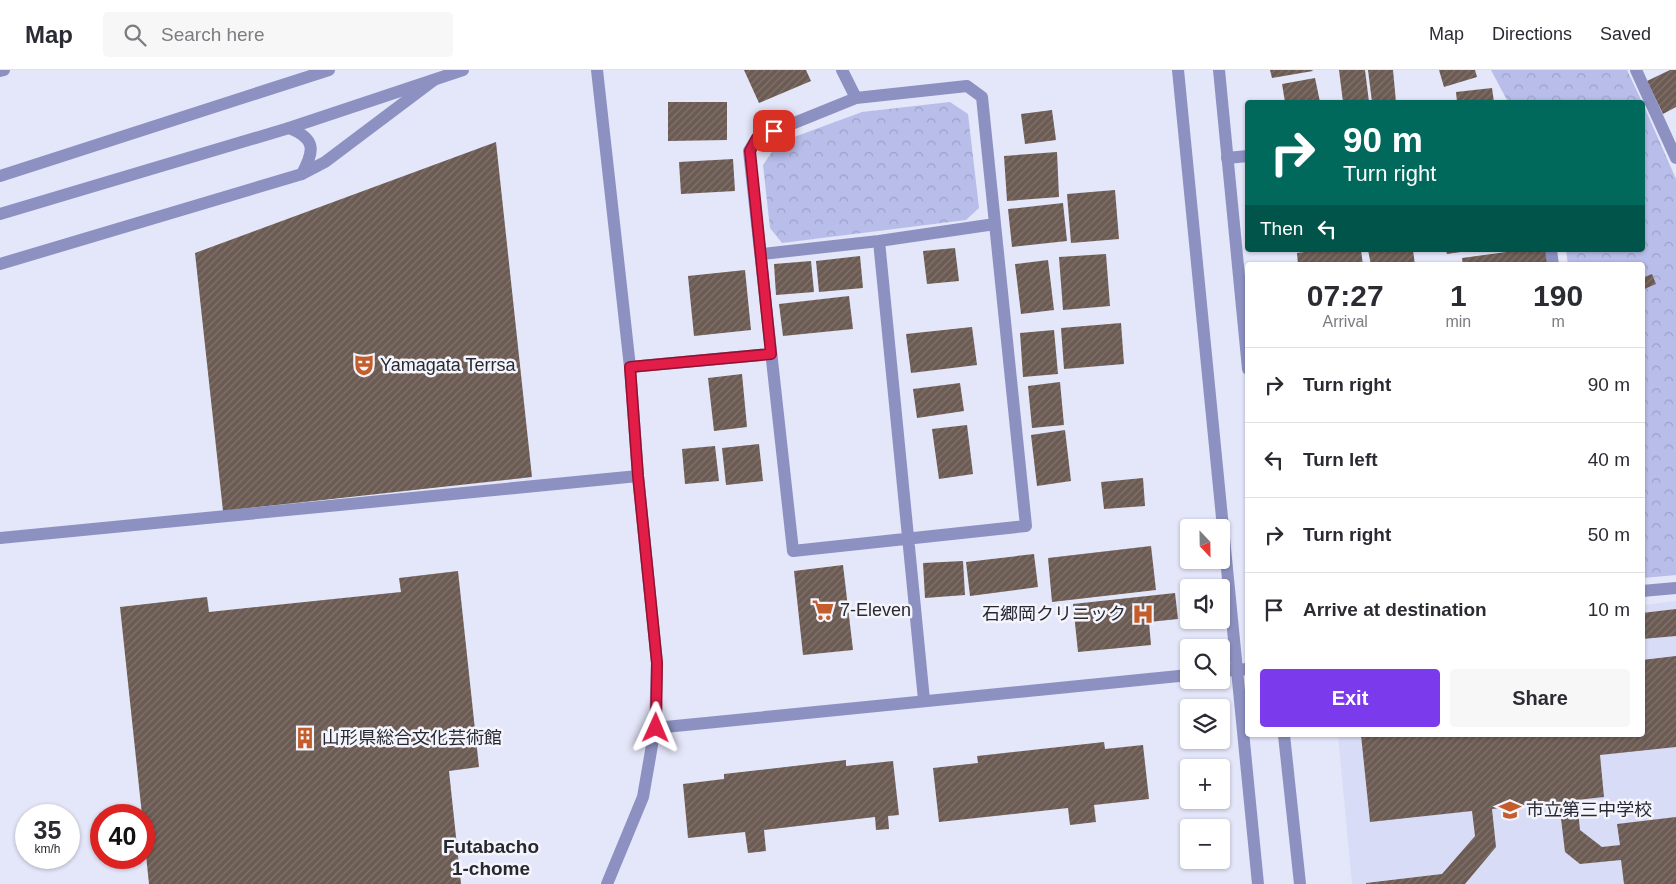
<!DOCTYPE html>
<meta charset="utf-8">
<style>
:root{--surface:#fff;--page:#f7f7f7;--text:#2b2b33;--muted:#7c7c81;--line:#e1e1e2;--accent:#7c3aed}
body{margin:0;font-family:Arial,"Noto Sans JP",sans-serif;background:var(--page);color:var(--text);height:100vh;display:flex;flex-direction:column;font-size:19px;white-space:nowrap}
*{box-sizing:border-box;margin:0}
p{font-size:16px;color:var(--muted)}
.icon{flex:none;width:28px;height:28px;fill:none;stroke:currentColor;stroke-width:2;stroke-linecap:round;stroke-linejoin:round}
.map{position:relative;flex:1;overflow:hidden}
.sheet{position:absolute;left:1245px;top:192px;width:400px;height:475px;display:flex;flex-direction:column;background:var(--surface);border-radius:5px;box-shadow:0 1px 4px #0004}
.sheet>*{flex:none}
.guide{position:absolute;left:1245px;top:30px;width:400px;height:152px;border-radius:5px;box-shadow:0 1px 4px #0004;background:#00695c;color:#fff;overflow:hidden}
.needle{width:32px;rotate:158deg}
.tools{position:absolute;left:1180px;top:449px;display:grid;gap:10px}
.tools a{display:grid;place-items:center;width:50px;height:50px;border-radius:5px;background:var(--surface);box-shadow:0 1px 4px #0004;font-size:25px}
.speed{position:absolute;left:15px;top:734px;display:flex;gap:10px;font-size:25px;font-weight:700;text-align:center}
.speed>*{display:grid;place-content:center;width:65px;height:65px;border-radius:50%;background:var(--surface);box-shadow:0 1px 4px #0004;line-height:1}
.speed small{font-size:12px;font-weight:400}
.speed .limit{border:8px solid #d22;background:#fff;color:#111}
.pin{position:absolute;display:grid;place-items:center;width:42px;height:42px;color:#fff;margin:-21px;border-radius:10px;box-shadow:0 2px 8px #0006}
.me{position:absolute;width:55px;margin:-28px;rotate:1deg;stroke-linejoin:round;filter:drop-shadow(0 0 4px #0008)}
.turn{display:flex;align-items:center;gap:18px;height:105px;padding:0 15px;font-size:22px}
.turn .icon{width:65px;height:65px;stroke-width:2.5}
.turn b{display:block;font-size:35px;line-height:42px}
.then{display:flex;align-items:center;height:48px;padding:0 15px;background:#0003;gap:10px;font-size:19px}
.eta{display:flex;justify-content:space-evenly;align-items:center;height:85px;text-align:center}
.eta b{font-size:30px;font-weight:600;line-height:35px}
.cta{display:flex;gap:10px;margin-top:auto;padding:10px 15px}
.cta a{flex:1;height:58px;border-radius:5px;background:var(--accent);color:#fff;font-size:20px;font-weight:600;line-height:58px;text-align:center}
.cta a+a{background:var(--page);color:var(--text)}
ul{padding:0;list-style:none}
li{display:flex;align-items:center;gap:15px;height:75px;padding:0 15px;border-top:1px solid var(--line)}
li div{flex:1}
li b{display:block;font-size:19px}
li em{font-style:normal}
header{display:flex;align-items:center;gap:30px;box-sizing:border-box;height:70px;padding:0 25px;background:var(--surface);border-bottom:1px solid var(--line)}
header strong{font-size:24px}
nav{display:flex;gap:28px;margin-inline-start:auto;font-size:18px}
.search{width:350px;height:45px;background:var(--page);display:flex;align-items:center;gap:12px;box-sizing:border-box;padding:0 18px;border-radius:5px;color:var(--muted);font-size:19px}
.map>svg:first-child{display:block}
.built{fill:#d9dcf6}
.park{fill:url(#park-crowns)}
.building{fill:url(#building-hatch)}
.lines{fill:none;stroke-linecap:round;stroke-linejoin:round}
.service{stroke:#8c91c2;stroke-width:12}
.minor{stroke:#8c91c2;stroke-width:12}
.tertiary{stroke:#8c91c2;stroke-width:12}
.route-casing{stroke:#92132f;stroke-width:12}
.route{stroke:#e11d48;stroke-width:9}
.labels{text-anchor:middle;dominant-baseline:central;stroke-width:5;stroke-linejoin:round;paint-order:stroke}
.poi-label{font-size:18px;fill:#282930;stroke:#f3f4fc;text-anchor:start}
.neighbourhood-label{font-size:19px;font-weight:bold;fill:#282930;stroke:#f3f4fc}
</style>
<header>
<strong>Map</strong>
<div class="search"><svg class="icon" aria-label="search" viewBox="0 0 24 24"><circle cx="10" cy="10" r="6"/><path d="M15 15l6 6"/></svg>Search here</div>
<nav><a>Map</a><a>Directions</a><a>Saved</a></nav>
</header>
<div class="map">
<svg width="1676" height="814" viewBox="0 0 1676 814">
<defs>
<pattern id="park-crowns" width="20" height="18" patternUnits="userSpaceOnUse" patternTransform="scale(1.25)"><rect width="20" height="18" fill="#b8bde9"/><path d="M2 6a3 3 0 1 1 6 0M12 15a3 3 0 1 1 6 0" fill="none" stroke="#9ea2c8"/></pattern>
<pattern id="building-hatch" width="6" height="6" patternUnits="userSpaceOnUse" patternTransform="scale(1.25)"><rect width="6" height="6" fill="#6c5b53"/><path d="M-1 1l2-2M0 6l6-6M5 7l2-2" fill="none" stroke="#80746e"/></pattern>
</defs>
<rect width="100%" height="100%" fill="#e4e6f9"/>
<path class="built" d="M1676 531V814H1352L1338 665H1642L1643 535Z"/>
<path class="park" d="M1491 0H1627L1642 32H1508Z
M950 32 968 44 979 138 966 150 782 173 770 158 763 95 778 73 862 42Z
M1643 34 1676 109V505L1643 508 1642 195H1568L1566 180H1642Z"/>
<path class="building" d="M744 0H806L811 11 759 33Z
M1270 0H1312L1313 1 1272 8Z
M1339 0H1365L1369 32H1343Z
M1368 0H1393L1396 32H1372Z
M1439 0H1475L1477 7 1444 17Z
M1670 0H1676V37L1663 44 1647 11Z
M1315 8 1320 32H1285L1282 14Z
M1492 18 1494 32H1457L1456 22Z
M668 32H727V70L668 71Z
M1052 40 1056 70 1025 74 1021 44Z
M496 72 532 407 223 441 195 183Z
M1057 82 1059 127 1007 131 1004 86Z
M733 89 735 121 681 124 679 92Z
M1115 120 1119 169 1071 173 1067 124Z
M1063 133 1067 171 1012 177 1008 139Z
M955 178 959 211 927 214 923 181Z
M1319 180H1361L1363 195H1298L1297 183Z
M1368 180H1413L1415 195H1371Z
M1446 180H1467V181L1447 184Z
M1521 180H1546L1548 195H1463L1462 188Z
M1106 184 1110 236 1063 240 1059 187Z
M860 186 863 218 819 222 816 191Z
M1048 190 1054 240 1021 244 1015 194Z
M811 191 814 222 776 225 774 194Z
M745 200 751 260 694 266 688 206Z
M1652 204 1656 214 1642 220V208Z
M849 226 853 259 783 266 779 234Z
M1121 253 1124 294 1064 299 1061 258Z
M972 257 977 295 911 303 906 264Z
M1054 260 1058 304 1023 307 1020 263Z
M742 304 747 357 714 361 708 308Z
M1060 312 1064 355 1032 358 1028 316Z
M960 313 964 341 917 348 913 319Z
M967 355 973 404 939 409 932 359Z
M1065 360 1071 411 1037 416 1031 365Z
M759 374 763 411 726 415 722 378Z
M715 376 719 411 685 414 682 379Z
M1143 408 1145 436 1104 439 1101 412Z
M1151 476 1156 520 1052 532 1048 488Z
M1034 484 1038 517 970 526 966 492Z
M963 491 965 525 925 528 923 493Z
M843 495 853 580 803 585 794 501Z
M458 501 479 697 449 701 461 814H149L144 766V745H142L120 537 207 527 209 542 401 522 399 508Z
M1175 523 1178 549 1149 552 1151 575 1078 582 1073 534Z
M1676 539V566L1642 569V543Z
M1676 586V677L1600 685 1604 727 1577 730 1580 760 1602 777 1620 775 1617 754 1676 747V814H1624L1621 790 1580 794 1565 782 1559 732 1492 739 1496 777 1465 814H1366V813L1442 804 1475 766 1472 741 1370 752 1361 665H1642V590Z
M1104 672 1105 679 1143 675 1149 729 1094 735 1096 752 1070 755 1068 738 939 752 933 698 978 693 977 686Z
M846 690V696L893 691 899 745 888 746 889 759 876 760 875 747 764 760 766 781 748 783 745 762 688 768 683 714 724 709V704Z"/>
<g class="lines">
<path class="service" d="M842 0 856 28
M1636 0 1676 88
M0 1 4 0
M967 16 982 27 1026 456 793 481 749 81 757 68 856 28Z
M1227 88 1248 86
M879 171 924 630
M1551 180 1553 195
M762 184 879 171 995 154
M0 194 302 104
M630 297 771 284
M0 468 638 406
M1642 521 1676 518"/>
<path class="minor" d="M289 58C317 69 314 81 302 104
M302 104 325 92 434 10
M1221 601 1248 599
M655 658 1189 605"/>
<path class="tertiary" d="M597 0 630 297 638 406 657 593 655 658 643 727 607 814
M1178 0 1258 814
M1219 0 1248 299
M0 106 329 0
M0 144 289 58 463 0
M1284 665 1300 814"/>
</g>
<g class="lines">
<g class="route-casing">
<path id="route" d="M656 658 657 593 638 406 630 297 771 284 750 81 757 68 774 61"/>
</g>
<use href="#route" class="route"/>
</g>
<defs>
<g id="theatre-bare" transform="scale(1.725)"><path d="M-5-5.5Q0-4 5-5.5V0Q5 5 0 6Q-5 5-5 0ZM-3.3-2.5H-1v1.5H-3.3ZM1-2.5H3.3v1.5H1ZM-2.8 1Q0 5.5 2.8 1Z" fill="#c35e2c" stroke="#f3f4fc" stroke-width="2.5" paint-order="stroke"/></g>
<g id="supermarket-bare" transform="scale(1.725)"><path d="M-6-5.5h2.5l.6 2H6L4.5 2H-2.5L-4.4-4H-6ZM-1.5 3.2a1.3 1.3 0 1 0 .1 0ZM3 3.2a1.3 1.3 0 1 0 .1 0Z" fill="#c35e2c" stroke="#f3f4fc" stroke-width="2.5" paint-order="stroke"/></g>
<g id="hospital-bare" transform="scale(1.725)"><path d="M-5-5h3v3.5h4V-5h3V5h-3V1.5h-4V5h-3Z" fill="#c35e2c" stroke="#f3f4fc" stroke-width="2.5" paint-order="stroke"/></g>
<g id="building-bare" transform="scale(1.725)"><path d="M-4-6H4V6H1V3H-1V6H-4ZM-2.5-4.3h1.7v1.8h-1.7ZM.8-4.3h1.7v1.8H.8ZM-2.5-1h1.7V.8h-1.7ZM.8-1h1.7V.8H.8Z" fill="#c35e2c" stroke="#f3f4fc" stroke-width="2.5" paint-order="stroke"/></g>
<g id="school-bare" transform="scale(1.725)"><path d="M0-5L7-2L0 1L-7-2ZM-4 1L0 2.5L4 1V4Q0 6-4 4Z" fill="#c35e2c" stroke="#f3f4fc" stroke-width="2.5" paint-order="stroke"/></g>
</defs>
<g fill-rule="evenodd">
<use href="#theatre-bare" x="364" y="295"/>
<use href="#supermarket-bare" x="823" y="540"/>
<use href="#hospital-bare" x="1143" y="544"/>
<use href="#building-bare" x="305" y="668"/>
<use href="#school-bare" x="1510" y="740"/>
</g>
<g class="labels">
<g class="poi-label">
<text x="380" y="295">Yamagata Terrsa</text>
<text x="840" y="540">7-Eleven</text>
<text x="1126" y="544" text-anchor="end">石郷岡クリニック</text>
<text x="322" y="668">山形県総合文化芸術館</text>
<text x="1526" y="740">市立第三中学校</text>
</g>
<g class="neighbourhood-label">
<text x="491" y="776">Futabacho<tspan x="491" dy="22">1-chome</tspan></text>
</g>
</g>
</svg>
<div class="tools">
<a><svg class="needle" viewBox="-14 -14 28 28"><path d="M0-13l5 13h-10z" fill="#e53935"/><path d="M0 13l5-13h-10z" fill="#7c7c81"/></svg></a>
<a><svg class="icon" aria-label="sound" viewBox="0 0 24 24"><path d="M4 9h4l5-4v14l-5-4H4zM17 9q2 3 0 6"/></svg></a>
<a><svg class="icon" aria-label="search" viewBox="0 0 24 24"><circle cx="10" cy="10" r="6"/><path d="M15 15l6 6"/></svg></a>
<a><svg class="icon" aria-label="layers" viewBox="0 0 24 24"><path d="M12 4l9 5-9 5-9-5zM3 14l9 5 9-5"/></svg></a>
<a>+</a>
<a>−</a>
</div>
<div class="speed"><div>35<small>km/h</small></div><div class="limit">40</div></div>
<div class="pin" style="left:774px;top:61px;background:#d93025"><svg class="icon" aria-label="arrive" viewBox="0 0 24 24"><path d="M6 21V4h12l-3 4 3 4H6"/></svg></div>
<svg class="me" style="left:656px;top:658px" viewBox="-20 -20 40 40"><path d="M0-17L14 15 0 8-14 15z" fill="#e11d48" stroke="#fff" stroke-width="4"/></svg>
<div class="guide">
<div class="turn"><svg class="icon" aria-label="right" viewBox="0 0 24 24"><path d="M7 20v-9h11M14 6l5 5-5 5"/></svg><div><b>90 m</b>Turn right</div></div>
<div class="then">Then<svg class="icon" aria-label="left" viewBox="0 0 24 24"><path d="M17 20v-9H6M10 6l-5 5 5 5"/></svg></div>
</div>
<section class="sheet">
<div class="eta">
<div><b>07:27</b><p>Arrival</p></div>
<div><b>1</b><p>min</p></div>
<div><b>190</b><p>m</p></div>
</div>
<ul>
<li><svg class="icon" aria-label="right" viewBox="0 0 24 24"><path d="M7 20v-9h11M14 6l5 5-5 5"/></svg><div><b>Turn right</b></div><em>90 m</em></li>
<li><svg class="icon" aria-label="left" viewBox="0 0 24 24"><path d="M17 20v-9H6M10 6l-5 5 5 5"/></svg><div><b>Turn left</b></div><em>40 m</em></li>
<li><svg class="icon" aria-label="right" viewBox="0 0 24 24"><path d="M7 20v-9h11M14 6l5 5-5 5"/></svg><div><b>Turn right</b></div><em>50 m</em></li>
<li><svg class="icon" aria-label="arrive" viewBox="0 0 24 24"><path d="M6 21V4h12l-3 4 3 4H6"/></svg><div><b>Arrive at destination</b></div><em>10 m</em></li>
</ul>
<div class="cta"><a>Exit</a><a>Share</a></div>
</section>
</div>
